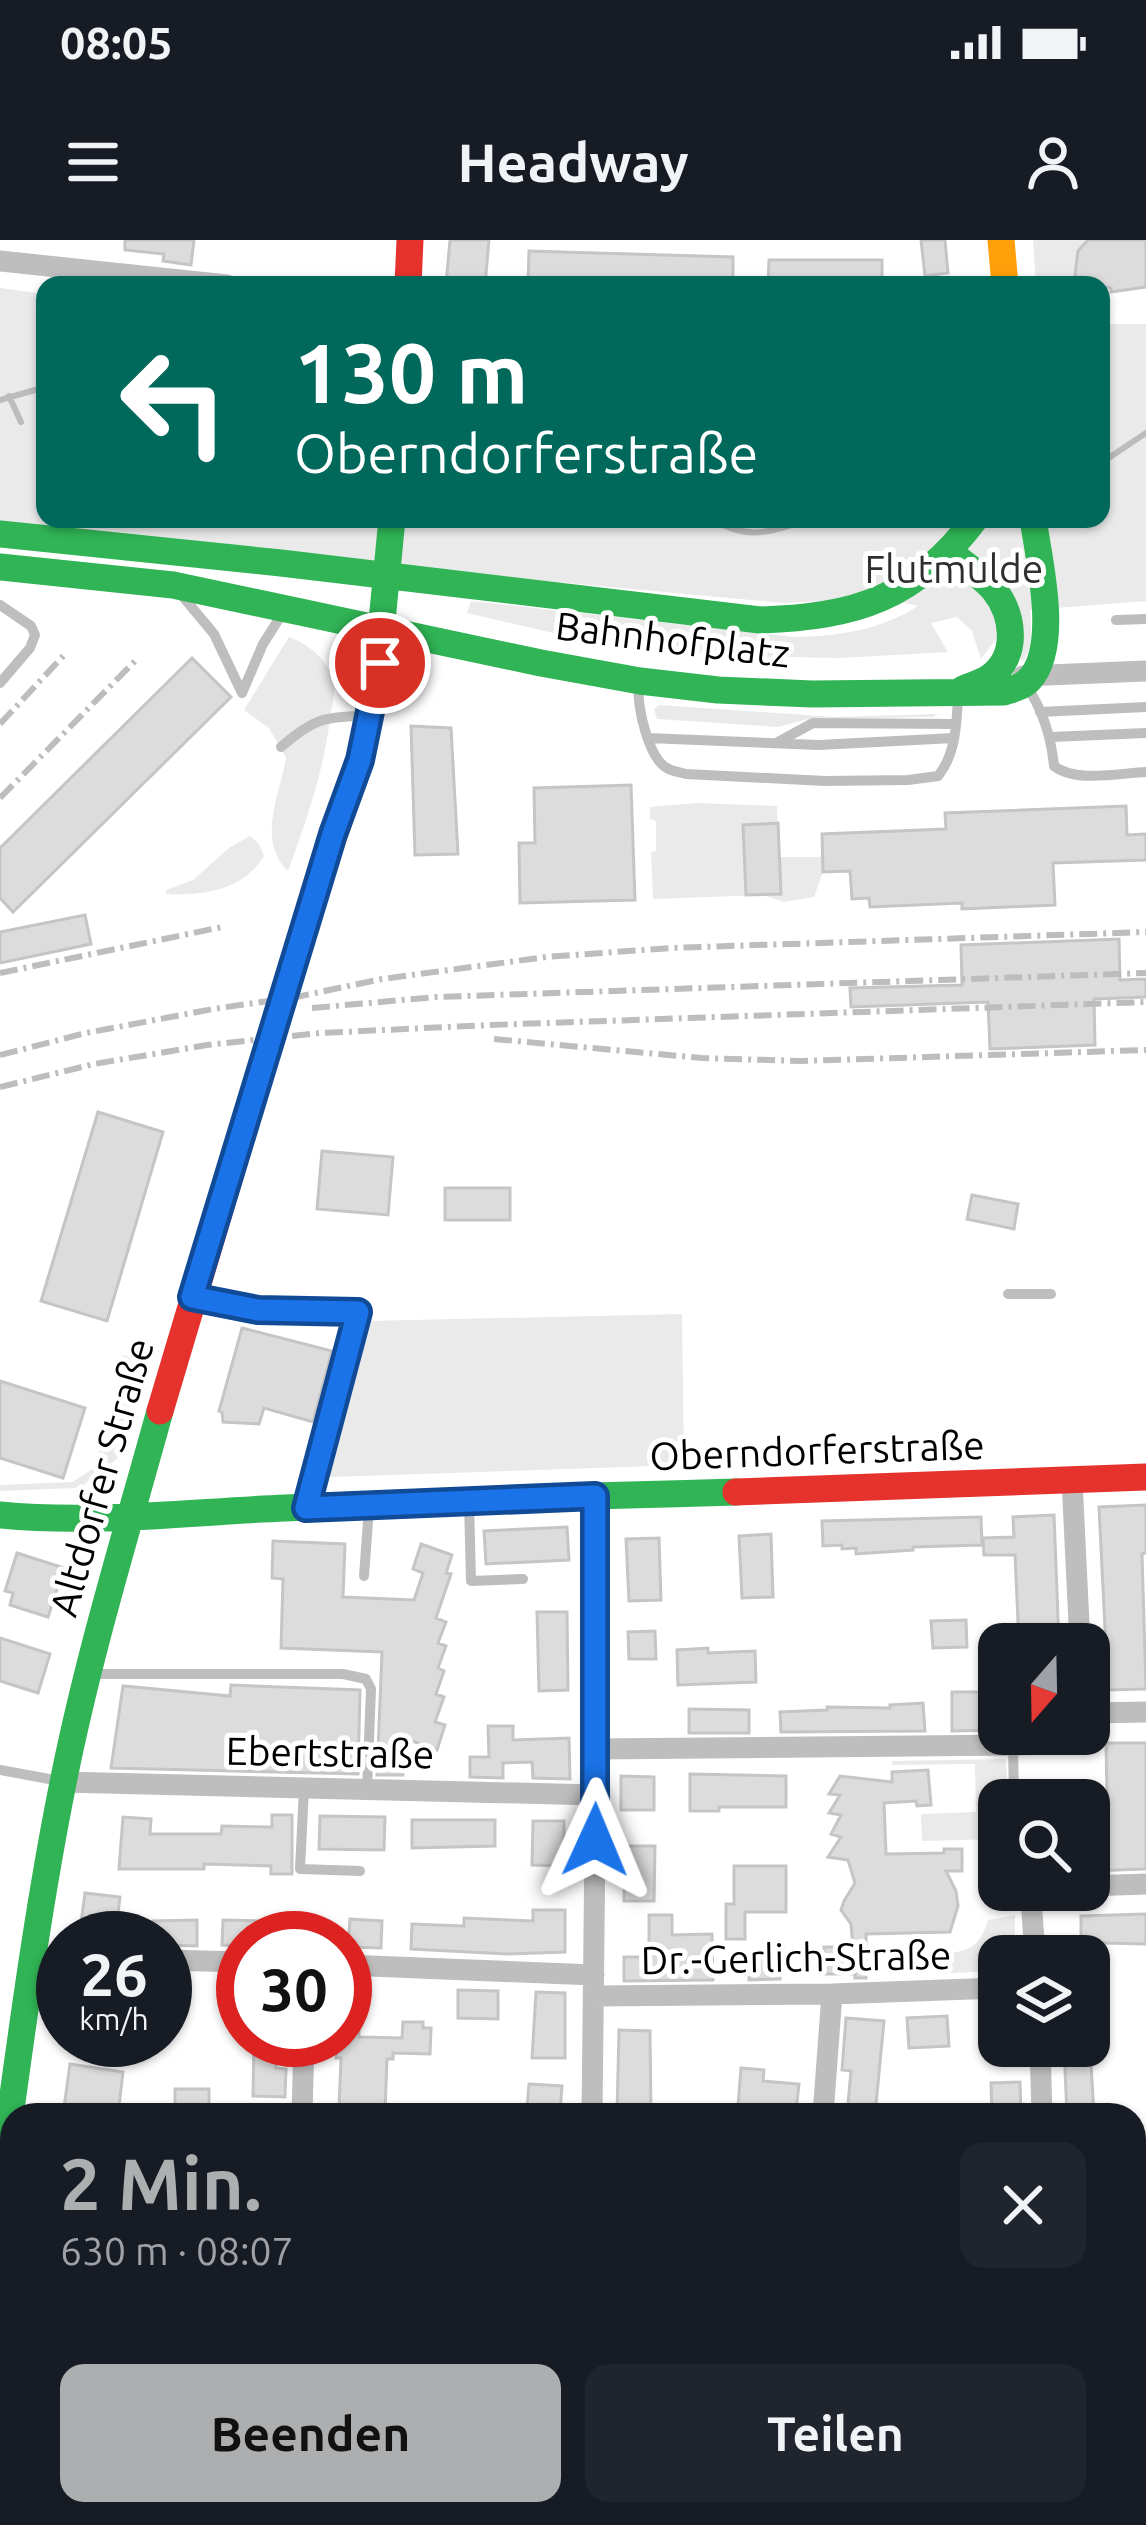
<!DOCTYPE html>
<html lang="de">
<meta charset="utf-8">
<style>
:root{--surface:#171b24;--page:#20242c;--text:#f1f3f6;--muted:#9ea1a6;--accent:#adaeaf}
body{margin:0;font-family:Ubuntu,sans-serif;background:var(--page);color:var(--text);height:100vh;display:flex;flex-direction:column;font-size:45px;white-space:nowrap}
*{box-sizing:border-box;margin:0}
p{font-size:39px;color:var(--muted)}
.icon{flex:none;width:66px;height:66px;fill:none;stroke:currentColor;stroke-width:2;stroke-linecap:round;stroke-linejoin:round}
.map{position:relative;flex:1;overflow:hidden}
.panel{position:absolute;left:0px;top:1863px;width:1146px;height:423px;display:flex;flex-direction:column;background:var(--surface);border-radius:36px 36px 0 0;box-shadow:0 3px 9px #0004}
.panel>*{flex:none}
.banner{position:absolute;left:36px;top:36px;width:1074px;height:252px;border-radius:24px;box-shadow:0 3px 9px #0004;background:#00695c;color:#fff;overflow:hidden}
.needle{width:78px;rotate:200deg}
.tools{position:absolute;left:978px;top:1383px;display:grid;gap:24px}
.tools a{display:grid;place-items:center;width:132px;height:132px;border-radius:24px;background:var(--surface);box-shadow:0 3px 9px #0004;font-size:60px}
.speed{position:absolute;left:36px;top:1671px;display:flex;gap:24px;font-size:60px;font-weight:700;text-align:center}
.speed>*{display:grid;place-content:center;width:156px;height:156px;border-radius:50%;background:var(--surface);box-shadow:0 3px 9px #0004;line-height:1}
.speed small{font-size:30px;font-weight:400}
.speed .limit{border:18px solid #d22;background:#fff;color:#111}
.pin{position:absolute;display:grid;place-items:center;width:102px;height:102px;color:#fff;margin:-51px;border:6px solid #fff;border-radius:50%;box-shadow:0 3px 12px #0007}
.me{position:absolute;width:132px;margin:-66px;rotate:1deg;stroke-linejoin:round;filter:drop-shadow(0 0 9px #0008)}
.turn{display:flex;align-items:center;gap:42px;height:252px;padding:0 60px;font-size:54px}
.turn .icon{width:156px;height:156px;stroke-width:2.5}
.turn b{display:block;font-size:84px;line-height:102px}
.round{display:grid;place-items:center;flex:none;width:126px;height:126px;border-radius:24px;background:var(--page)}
.headline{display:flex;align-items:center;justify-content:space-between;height:204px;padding:0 60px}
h1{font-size:72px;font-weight:700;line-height:90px;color:var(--accent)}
.cta{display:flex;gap:24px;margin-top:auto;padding:24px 60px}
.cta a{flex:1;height:138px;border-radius:24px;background:var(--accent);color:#111;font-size:48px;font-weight:700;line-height:138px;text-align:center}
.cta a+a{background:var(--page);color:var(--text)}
.status{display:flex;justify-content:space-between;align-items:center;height:84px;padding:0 60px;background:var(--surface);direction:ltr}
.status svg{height:33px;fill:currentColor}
header{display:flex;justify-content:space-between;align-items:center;height:156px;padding:0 60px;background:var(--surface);font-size:54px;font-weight:700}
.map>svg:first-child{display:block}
.green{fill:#eaeaea}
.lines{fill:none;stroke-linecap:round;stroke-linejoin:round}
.stream{stroke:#bcbcbc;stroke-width:6}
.building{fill:#dcdcdc;stroke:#c5c5c5;stroke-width:3}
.lane{stroke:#bebebe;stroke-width:10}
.street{stroke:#bebebe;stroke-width:21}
.fast{stroke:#30b455;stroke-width:27}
.slow{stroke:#ff9f0a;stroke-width:27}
.jam{stroke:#e5322d;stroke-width:27}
.rail{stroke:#bdbdbd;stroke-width:6;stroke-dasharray:18 6 3 6;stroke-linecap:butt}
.route-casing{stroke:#114b97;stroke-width:30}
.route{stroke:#1a73e8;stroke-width:21}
.labels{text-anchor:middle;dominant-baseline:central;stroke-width:10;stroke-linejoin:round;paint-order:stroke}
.park-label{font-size:39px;fill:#2f2f2f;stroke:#fff}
.street-label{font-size:39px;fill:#000;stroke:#fff}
</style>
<div class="status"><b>08:05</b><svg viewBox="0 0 49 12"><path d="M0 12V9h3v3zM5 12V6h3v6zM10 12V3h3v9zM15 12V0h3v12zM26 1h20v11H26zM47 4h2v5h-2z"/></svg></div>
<header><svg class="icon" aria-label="menu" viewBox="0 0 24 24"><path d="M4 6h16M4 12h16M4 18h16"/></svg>Headway<svg class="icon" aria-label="person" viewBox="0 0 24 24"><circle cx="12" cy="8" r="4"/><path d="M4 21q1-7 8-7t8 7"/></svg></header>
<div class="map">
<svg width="1146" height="2285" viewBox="0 0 1146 2285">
<rect width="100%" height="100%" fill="#fff"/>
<path class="green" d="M1033 0H1089L1078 11 1075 35 1092 45H1036Z
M0 48 45 54V279H1101V84H1146V361L1030 370C1031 387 1034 409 1022 422L1020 415 1000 394 981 419 972 391 957 377 931 383 948 412 839 418 743 416 610 406 467 373 471 361 794 397C838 396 879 391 918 366L883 358 784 363 449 332 0 283Z
M289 397C308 404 328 419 333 441 336 455 332 465 330 478 324 530 306 582 288 631 256 600 280 555 286 518L269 488 244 470Z
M659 465 834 477 938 474 933 477 808 479 778 487 657 479 654 469Z
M696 563 777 566 779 617H823V632L814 657 784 662 763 655 653 659 651 612 656 611V581L650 579V567Z
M250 596 259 604 264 616C244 650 203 656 166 654V650L193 640 230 607Z
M682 1074 684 1225 331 1237 325 1228 368 1081Z
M123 1115 143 1121 117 1219 82 1246 75 1248 0 1251V1245L72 1242 94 1228 124 1124Z
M1006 1519 1008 1560H999V1599L922 1601 921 1574 976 1572 975 1524 892 1525V1521Z
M1015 1675V1716H999V1731L951 1733 948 1713C972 1711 981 1703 988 1680Z"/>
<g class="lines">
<path class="stream" d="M9 156 21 182
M0 160 45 147
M1101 220 1107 219 1146 193
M711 279C751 301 765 292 805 281 814 278 825 280 833 279"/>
</g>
<path class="building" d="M125 0H194L191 25 163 21 164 14 125 10Z
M450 0H489L485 45H446Z
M921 0H945L948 33 925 36Z
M1088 0H1146V47L1111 52V48L1092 45 1075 35 1078 11Z
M529 11 733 17V45H528Z
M769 20H882V45H768Z
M192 418 231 457 13 672 0 658V608Z
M411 486 451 488 458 614 415 615Z
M631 545 635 660 520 663 519 603H535L534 548Z
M1126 566 1127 595 1146 594V620L1053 623 1055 665 962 669V663L870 667 869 658 852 659 850 631 823 632 822 594 946 589 945 573Z
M778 583 781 654 746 655 743 585Z
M85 675 91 704 0 723V692Z
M1119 699 1120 740 1146 739V757L1094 759 1095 805 990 809 988 762 851 767 850 748 962 745 961 705Z
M98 872 163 892 107 1081 41 1061Z
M322 911 393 917 388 975 317 969Z
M445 948H510V980H445Z
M972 955 1018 964 1014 989 967 979Z
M242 1088 332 1111 313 1182 264 1168 259 1184 223 1182 222 1172 219 1171Z
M0 1141 85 1168 63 1238 0 1218Z
M1146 1265V1313L1142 1314 1146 1449 1108 1450 1099 1267Z
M1054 1275 1059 1404H1019L1015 1315H984L983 1298 1014 1297 1013 1277Z
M981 1277 982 1305 913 1307V1310L856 1314V1308L842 1309V1305L823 1306 822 1281Z
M567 1287 569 1320 486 1324 484 1291Z
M771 1294 773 1357 742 1358 739 1296Z
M659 1298 661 1360 629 1361 626 1299Z
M273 1301 345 1304 343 1357 414 1360 423 1333 413 1329 421 1304 452 1315 446 1333 451 1334 436 1378 446 1382 438 1403 446 1406 438 1428 444 1431 436 1454 444 1457 435 1482 445 1485 437 1510 404 1498 403 1535H377L382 1412 281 1408 283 1339 272 1338Z
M17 1313 64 1328 48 1377 10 1365 13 1353 5 1351Z
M537 1372H567L568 1450 539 1451Z
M966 1380 967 1407 933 1408 931 1381Z
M655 1391 656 1419H629L628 1392Z
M0 1398 50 1414 38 1453 0 1441Z
M708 1408V1413L755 1411 756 1442 678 1445 677 1410Z
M231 1445 360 1450 358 1534 111 1528 123 1446 230 1456Z
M952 1452H999V1490L952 1491Z
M923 1463 925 1491 781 1492 780 1472 827 1470V1467L890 1468V1465Z
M689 1469 749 1470V1493H689Z
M488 1486H513V1500L569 1498 570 1539 533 1538 532 1522 503 1523V1538L470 1537V1517H489Z
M1106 1503H1146V1629L1089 1631V1609H1108Z
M928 1530 931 1565 917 1566 916 1561 884 1563 886 1614 944 1613V1609H962V1631H946L956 1651 958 1666 950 1692 866 1694V1738H855V1734H824V1707H853L851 1684 841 1670 844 1661 855 1643 848 1620 828 1617 841 1597 831 1594 841 1575 829 1573 840 1555 829 1554 840 1536 892 1542V1532Z
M690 1534 786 1536V1567H719V1571H690Z
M621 1536 654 1537V1570H621Z
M272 1575H292V1634H271V1626L204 1624V1629H119L123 1577 151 1579 150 1594H221L222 1586 272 1587Z
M320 1576 385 1577 384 1610 319 1609Z
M412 1580H495V1606L412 1608Z
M533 1581H564V1626L532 1625Z
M625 1606H655L654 1661H624Z
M734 1626H786V1672H745V1699H726V1664H734Z
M85 1653 120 1657 115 1698H79Z
M533 1670H565V1712L508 1714 411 1709 412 1684 464 1686V1678L533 1681Z
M1146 1674V1704L1103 1703V1719H1089V1706H1081V1676Z
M649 1675H672V1695L712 1694 713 1740 624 1741V1717H649Z
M350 1679 382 1681 381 1708 348 1707Z
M197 1680V1706L165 1705V1698H153V1681Z
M223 1680 261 1681 260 1698H243V1706L222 1705Z
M749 1715 781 1716 780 1739 749 1740Z
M458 1750 498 1751V1779L458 1778Z
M536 1752 565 1753V1818H532Z
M999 1767V1812L983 1813 982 1768Z
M947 1776 949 1806 909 1808 907 1778Z
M846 1778 884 1781 875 1875H847L851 1831 842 1830Z
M345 1782H359V1797L402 1798 403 1782H423V1788H431L430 1814 393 1813V1819H387L385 1871 339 1869 341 1818H336L337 1800H345Z
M619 1790 650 1791 651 1875H617Z
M254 1800H276V1828L286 1829 285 1857 253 1856Z
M1064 1806H1090L1094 1875H1067Z
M70 1824 123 1832 118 1875H63Z
M741 1828 764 1830 763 1841 799 1844 796 1871 738 1866Z
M1020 1842 1021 1875H992L991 1843Z
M529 1844 562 1846 560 1872 527 1869Z
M175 1849H209V1870H175Z"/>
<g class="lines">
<path class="lane" d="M179 352 214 394 242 453
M0 365 31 386 35 395 30 408 0 443
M1116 380 1146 379
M1026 445C1043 470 1051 496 1054 526 1075 543 1120 533 1146 532
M639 446C636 465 649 519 667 528 673 532 680 532 686 534L825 541 908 540 938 536C956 514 957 482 958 454
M242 453 263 404 284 371
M1040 472 1146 467
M1051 497 1146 493
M648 498 819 505 954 498
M778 502 813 483 956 484
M281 507C313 479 325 476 367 476
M1008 1054H1051
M469 1262 471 1341 523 1339
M364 1336 369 1268
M91 1434H343L366 1439 371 1449 367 1549
M1013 1505 1014 1560
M0 1530 60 1541
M304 1548 300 1629 360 1631
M1134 2251 1146 2250
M0 2278 139 2283"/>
<path class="street" d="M0 21 227 45
M1023 436 1146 431
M192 1057 258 1070 358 1071 306 1267
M1072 1240 1080 1404
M1089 1473 1146 1472
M596 1509 1013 1505 1045 1504 1068 1498 1071 1494
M63 1542 596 1555
M1089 1646 1146 1644
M1035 1650 1031 1658 1035 1716
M32 1718H63
M165 1720 243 1722
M345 1725 594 1735
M594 1756 832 1754 999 1748
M1040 1806 1042 1875
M302 1875 304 1800
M592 1875 596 1509 595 1256
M823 1875 832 1754
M1134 1989 1146 1988
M328 2274 329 2285
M555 2285 556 2274
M795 2285 796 2274"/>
<path class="fast" d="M0 294 281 323 760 380C856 377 916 358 975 279
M949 312C964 324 981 335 994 350 1014 375 1019 416 990 437 982 443 972 445 963 449
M0 327 173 345 541 423 640 441 718 450 812 454 1004 452C1013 449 1023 447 1030 439 1060 405 1039 320 1033 279
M376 442 392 279
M0 1275C94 1284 191 1272 285 1268 436 1261 586 1256 736 1252
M0 1949C19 1813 36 1677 63 1543 88 1417 126 1294 160 1171
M1134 2110 1146 2111"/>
<path class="slow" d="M1001 0 1005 45
M264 822 322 631 360 520 376 442
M0 2038 12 2039"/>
<path class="jam" d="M408 45 410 0
M160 1171 264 822
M736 1252 1146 1237"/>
<path class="rail" d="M0 484 66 413
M0 558 138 418
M0 733 222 687
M312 768 436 757 1146 733
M494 799 702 818 802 821 1146 810
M0 815 86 793 213 769 296 757 382 739 546 717 671 708 1146 692
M0 847 94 824 207 805 320 793 490 785 1146 762"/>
</g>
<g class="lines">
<g class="route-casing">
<path id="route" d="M380 423 360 520 333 594 192 1057 258 1070 358 1072 306 1268 595 1256V1600"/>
</g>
<use href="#route" class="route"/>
</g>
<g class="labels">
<g class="park-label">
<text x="954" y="328">Flutmulde</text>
</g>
<g class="street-label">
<text transform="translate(673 399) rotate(7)">Bahnhofplatz</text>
<text transform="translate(817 1210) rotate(-2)">Oberndorferstraße</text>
<text transform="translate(101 1237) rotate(-74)">Altdorfer Straße</text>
<text transform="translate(330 1512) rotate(1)">Ebertstraße</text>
<text transform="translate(796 1717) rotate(-1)">Dr.-Gerlich-Straße</text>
</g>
</g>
</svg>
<div class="tools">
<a><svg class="needle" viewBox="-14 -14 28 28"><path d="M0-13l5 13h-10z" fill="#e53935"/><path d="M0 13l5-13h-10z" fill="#9ea1a6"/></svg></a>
<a><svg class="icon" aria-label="search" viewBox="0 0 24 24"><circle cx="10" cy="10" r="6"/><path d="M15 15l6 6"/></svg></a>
<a><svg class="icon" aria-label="layers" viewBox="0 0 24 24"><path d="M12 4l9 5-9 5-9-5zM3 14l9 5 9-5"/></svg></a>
</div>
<div class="speed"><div>26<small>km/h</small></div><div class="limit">30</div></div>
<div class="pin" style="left:380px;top:423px;background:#d93025"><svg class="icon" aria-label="arrive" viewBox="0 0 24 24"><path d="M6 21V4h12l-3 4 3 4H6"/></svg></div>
<svg class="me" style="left:595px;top:1600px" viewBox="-20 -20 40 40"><path d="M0-17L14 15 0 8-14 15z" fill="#1a73e8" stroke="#fff" stroke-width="4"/></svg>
<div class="banner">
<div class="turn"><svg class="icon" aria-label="left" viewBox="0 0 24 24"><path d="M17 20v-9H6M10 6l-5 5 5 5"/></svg><div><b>130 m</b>Oberndorferstraße</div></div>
</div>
<section class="panel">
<div class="headline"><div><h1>2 Min.</h1><p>630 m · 08:07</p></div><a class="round"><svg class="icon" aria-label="close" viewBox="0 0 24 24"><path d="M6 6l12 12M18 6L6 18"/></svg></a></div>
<div class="cta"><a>Beenden</a><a>Teilen</a></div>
</section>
</div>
